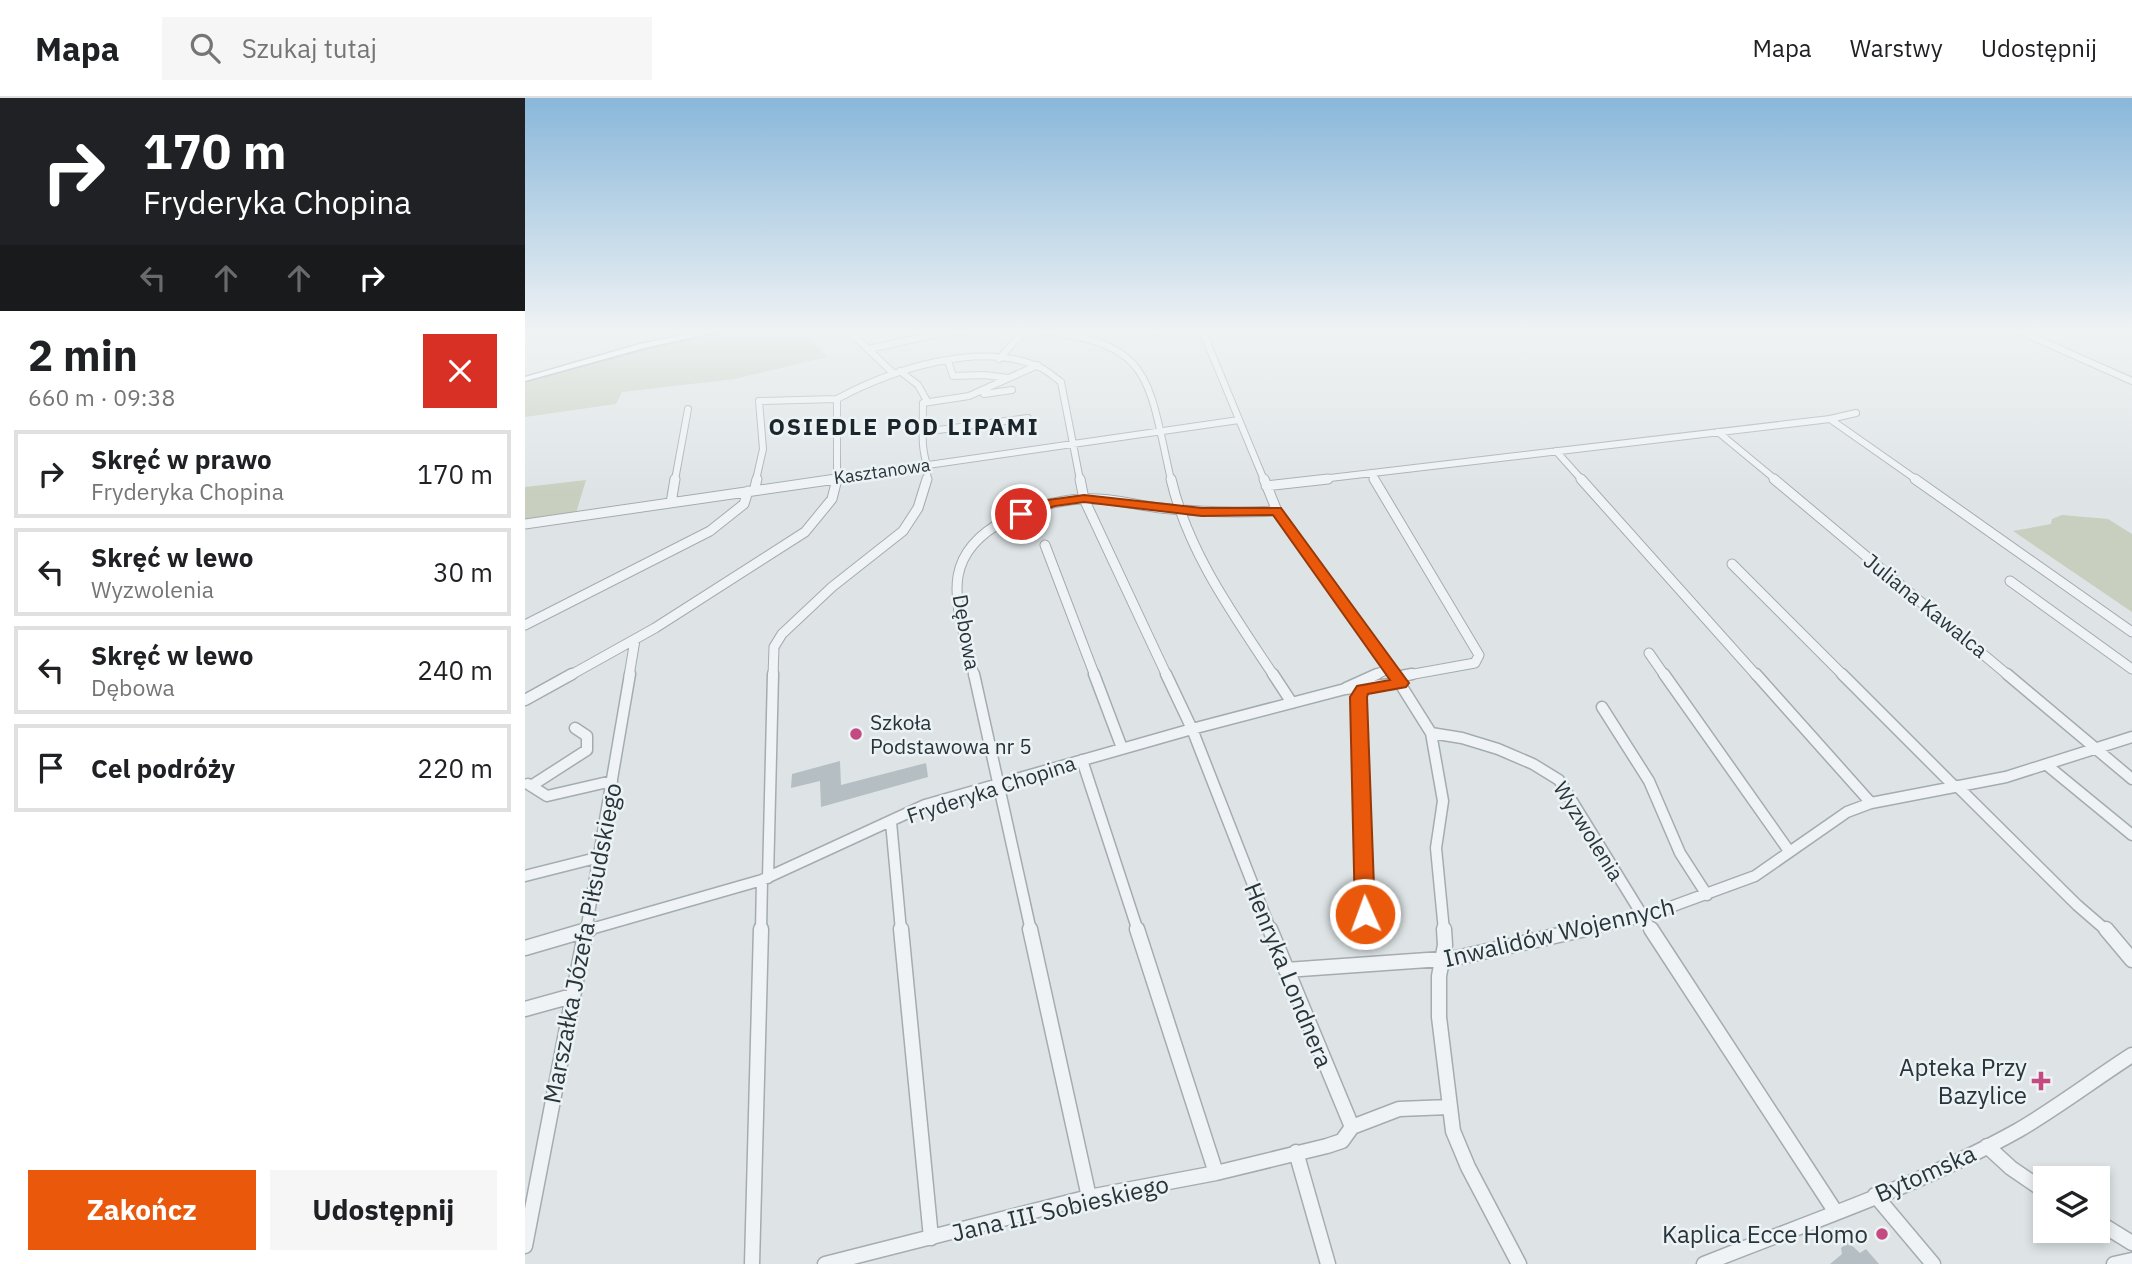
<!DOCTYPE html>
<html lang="pl">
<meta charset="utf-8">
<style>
:root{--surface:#fff;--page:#f6f6f6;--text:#202124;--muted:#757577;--line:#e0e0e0;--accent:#ea580c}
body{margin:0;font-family:"IBM Plex Sans",sans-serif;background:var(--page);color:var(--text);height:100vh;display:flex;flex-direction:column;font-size:26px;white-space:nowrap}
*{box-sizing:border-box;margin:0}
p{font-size:23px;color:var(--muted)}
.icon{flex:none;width:38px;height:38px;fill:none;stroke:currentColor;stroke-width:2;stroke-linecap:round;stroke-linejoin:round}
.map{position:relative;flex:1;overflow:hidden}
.sheet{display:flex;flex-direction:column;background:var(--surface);width:525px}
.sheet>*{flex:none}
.guide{background:#202124;color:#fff;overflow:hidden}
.tools{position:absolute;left:1508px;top:1068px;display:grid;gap:14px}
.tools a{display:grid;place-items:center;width:77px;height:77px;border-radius:0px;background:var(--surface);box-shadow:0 4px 10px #0003;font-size:35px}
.pin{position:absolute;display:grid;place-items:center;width:60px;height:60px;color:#fff;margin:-30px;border:4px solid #fff;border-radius:50%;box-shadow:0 2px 7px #0007}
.me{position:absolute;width:77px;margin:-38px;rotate:358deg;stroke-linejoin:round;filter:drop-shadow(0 0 5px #0008)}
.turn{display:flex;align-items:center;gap:24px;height:147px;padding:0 28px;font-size:32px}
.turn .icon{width:91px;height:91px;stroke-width:2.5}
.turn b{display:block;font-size:49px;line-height:60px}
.lanes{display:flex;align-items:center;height:66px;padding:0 28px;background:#0003;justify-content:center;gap:35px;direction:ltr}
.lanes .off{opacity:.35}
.round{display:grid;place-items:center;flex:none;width:74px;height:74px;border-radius:0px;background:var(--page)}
.summary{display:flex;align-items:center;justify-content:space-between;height:119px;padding:0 28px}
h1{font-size:42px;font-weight:700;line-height:52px}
.primary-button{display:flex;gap:14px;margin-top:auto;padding:14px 28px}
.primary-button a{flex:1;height:80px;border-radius:0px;background:var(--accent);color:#fff;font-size:28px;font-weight:700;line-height:80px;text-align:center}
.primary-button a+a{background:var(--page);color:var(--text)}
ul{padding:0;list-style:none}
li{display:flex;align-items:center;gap:21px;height:88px;margin:0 14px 10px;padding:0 14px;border:4px solid var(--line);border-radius:0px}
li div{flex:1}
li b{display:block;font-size:26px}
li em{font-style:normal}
header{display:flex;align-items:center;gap:42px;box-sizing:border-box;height:98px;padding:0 35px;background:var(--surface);border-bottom:2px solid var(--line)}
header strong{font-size:33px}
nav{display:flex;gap:38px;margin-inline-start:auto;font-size:24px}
.search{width:490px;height:63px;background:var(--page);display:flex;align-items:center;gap:18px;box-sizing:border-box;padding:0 24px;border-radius:0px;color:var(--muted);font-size:26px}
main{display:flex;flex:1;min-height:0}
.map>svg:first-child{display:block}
.green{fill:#c8cfbf}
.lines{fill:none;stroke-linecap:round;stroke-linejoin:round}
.stream{stroke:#9bbcc4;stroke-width:2}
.building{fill:#b5bec2}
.minor-far3-casing{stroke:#a4acb0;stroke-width:8}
.minor-far2-casing{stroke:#a4acb0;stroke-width:11}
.minor-far1-casing{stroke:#a4acb0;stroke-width:13}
.minor-casing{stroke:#a4acb0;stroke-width:17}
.major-casing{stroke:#9eabb1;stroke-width:3}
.minor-far3{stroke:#f0f3f5;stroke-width:6}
.minor-far2{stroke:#f0f3f5;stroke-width:9}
.minor-far1{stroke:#f0f3f5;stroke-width:10}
.minor{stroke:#f0f3f5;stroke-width:14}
.major{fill:#fff;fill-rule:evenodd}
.route{fill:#ea580c;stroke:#983908;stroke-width:2}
.poi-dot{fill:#c34b82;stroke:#edf2f4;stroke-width:2.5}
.labels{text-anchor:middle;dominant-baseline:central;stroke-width:5;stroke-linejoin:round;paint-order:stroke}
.far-street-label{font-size:18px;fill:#28353c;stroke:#edf2f4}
.street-label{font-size:21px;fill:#28353c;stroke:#edf2f4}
.poi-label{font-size:21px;fill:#28353c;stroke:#edf2f4;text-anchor:start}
.far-district-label{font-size:23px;font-weight:bold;letter-spacing:2px;fill:#1a262c;stroke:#edf2f4}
.near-street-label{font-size:24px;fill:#28353c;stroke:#edf2f4}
.near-poi-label{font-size:24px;fill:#28353c;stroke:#edf2f4;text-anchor:end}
</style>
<header>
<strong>Mapa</strong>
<div class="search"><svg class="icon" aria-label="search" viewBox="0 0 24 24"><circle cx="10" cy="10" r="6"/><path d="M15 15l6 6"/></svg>Szukaj tutaj</div>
<nav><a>Mapa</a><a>Warstwy</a><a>Udostępnij</a></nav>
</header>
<main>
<section class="sheet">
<div class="guide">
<div class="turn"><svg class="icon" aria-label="right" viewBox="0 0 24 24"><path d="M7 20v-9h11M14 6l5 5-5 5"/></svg><div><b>170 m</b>Fryderyka Chopina</div></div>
<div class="lanes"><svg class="icon off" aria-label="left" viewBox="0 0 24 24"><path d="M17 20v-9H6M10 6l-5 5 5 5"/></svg><svg class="icon off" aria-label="ahead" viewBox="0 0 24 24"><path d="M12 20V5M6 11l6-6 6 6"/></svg><svg class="icon off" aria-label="ahead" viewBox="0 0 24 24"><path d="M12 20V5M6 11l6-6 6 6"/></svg><svg class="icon" aria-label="right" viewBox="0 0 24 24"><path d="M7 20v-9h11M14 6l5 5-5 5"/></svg></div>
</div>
<div class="summary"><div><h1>2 min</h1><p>660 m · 09:38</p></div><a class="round" style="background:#d93025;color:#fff"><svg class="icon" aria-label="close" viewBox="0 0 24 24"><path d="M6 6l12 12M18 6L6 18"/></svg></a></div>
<ul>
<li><svg class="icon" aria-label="right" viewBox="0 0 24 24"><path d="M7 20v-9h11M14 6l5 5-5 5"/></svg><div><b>Skręć w prawo</b><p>Fryderyka Chopina</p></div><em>170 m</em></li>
<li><svg class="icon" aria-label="left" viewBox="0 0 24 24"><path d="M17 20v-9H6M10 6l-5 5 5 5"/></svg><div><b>Skręć w lewo</b><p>Wyzwolenia</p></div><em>30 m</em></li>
<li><svg class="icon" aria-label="left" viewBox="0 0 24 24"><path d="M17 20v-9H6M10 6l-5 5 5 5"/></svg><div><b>Skręć w lewo</b><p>Dębowa</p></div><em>240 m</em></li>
<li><svg class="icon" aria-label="arrive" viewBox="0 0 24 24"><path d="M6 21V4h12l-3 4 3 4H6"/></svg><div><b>Cel podróży</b></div><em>220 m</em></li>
</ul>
<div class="primary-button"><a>Zakończ</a><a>Udostępnij</a></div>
</section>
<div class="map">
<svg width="1607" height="1166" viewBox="0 0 1607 1166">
<rect width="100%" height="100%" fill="#dee4e6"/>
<path class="green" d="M207 232H277L302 259 210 281 97 294 91 306 0 319V283L125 249Z
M61 382 51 415 0 422V389Z
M1537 417 1583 421 1607 436V514L1488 433 1526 426 1527 421Z"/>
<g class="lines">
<path class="stream" d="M17 279 129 249 212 232"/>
</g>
<path class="building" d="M315 663 316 687 401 665 403 679 296 709 295 683 266 690 267 676Z
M1323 1144 1335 1155 1341 1151 1354 1166H1305L1317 1156 1316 1150Z"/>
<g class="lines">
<g class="minor-far3-casing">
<path id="minor-far3" d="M323 232 368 275
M505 232C628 243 622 276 646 382
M677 232 739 382
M1492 232 1607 283
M627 234 649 232
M344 251 412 236 448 232
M474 261 500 232
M423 263 428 278 459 277 484 280
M375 273 393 287 402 303 398 305C398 319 397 333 398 347 399 361 404 369 402 382
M459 296 487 292
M398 305 444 298 513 267
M1305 321 1392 382
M398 334 503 320
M1193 334 1251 382
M1031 353 1057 382
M846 375 850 382
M150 382 163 311
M231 382 238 351 234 303 312 301
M299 382 714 322
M312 382V301C366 272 454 242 514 269 522 272 529 279 536 284L555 382
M788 382 1305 321 1331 315"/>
</g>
<g class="minor-far2-casing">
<path id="minor-far2" d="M555 381 559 401 642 578
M646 381C663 454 708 516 749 578
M739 381 752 413 870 578
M849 381 954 557 950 565 878 578
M1056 381 1232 578
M1249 381 1484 578
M1390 381 1607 534
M741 388 803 381
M229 393 232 381
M146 405 150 381
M0 426 311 381
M520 447 570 578
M1207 466 1319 578
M1485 483 1607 571
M0 527 185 433 219 406 223 393
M1124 555 1140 578
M44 578 130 530 280 434 307 401 312 381
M104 578 110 542
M248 578 249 549 257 536 307 489 378 433 393 410 402 381
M449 578C443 547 428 510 433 478 442 427 512 404 556 401 583 399 609 407 635 410 674 414 713 415 752 413
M848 578 865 570"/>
</g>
<g class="minor-far1-casing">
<path id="minor-far1" d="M449 576 506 833
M569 576 597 650
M641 576 667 631 746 833
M748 576 767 605
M869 576 906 635 918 703 911 750 919 833
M1139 576 1264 753
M1231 576 1346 705
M1317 576 1430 689
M1482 576 1607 681
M871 579 887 576
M821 590 852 576
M837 591 833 599 840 816
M0 602 47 576
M1077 609 1124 683 1155 755 1182 797
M906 635 937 640 973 651 1008 666 1034 682 1127 833
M557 662 613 833
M1523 668 1607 737
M3 686 22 698 87 683
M6 688 62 652V638L50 630
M1432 688 1552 807 1582 833
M366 724 376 833
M0 778 75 759
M243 780 248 576
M59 833 237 782 400 707 667 631 820 591 875 585
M61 833 105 576
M236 833 237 782
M1053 833 1118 819 1230 778 1322 714 1346 705 1481 679 1607 639"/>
</g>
<g class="minor-casing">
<path id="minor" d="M376 831 406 1140
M505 831 564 1099
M612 831 691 1075
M745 831 827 1029 874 1011 924 1009
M919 831 920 847 914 878V919L928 1033 943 1069 994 1166
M1126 831 1310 1113
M1581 831 1607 862
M0 850 65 831
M761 872 931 860 1061 831
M0 911 47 898
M1462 1048 1486 1070 1521 1094
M771 1054 803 1166
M1350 1097 1408 1166
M1573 1124 1607 1145
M0 1148 61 831
M227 1166 236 831
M300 1166 564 1099 691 1075 802 1048 817 1043 827 1029
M1179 1166C1284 1124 1393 1088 1492 1033 1532 1010 1568 982 1607 957
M1589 1166 1607 1162"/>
</g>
<g class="major-casing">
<path id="major" d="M185 232H200L119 250 0 283V279L115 246Z"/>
</g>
<use href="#minor-far3" class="minor-far3"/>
<use href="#minor-far2" class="minor-far2"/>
<use href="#minor-far1" class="minor-far1"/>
<use href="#minor" class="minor"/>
<use href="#major" class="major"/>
</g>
<linearGradient id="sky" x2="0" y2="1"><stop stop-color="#89b7da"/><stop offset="0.59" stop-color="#f0f3f4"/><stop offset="1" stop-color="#f0f3f4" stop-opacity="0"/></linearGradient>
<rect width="1607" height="395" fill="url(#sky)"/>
<path class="route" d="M559 397 677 410H756L881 581 884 585 881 589 843 596 842 599 850 816 847 822 840 824 833 822 830 816 825 599 832 588 865 582 748 417 677 418 559 404 530 408 496 420 489 416 523 402Z"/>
<g class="poi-dot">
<circle cx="331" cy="636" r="7"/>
<path d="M1512.5 972.5h7v7h7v7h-7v7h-7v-7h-7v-7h7z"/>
<circle cx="1357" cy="1136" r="7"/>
</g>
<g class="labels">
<g class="far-street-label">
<text transform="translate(357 373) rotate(-8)">Kasztanowa</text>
</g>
<g class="street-label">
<text transform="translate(1401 507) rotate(39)">Juliana Kawalca</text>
<text transform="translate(442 534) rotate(80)">Dębowa</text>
<text transform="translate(466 691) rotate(-18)">Fryderyka Chopina</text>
<text transform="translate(1064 733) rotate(58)">Wyzwolenia</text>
</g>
<g class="poi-label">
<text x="345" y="624">Szkoła<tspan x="345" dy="24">Podstawowa nr 5</tspan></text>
</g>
<g class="far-district-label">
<text x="379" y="328">OSIEDLE POD LIPAMI</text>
</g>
<g class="near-street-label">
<text transform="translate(1034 834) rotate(-13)">Inwalidów Wojennych</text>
<text transform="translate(57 845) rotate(-79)">Marszałka Józefa Piłsudskiego</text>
<text transform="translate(764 877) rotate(68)">Henryka Londnera</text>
<text transform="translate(1400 1075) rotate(-24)">Bytomska</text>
<text transform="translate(535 1110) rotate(-13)">Jana III Sobieskiego</text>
</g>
<g class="near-poi-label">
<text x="1502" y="969">Apteka Przy<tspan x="1502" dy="28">Bazylice</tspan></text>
<text x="1343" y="1136">Kaplica Ecce Homo</text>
</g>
</g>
</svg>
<div class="tools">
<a><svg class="icon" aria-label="layers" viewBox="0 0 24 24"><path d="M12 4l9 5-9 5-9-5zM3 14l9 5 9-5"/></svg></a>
</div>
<div class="pin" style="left:496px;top:416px;background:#d93025"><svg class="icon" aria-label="arrive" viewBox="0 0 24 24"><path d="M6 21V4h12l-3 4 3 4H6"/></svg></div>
<svg class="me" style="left:840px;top:816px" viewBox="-20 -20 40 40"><circle r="17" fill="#ea580c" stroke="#fff" stroke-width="3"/><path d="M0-11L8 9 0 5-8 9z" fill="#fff"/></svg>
</div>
</main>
